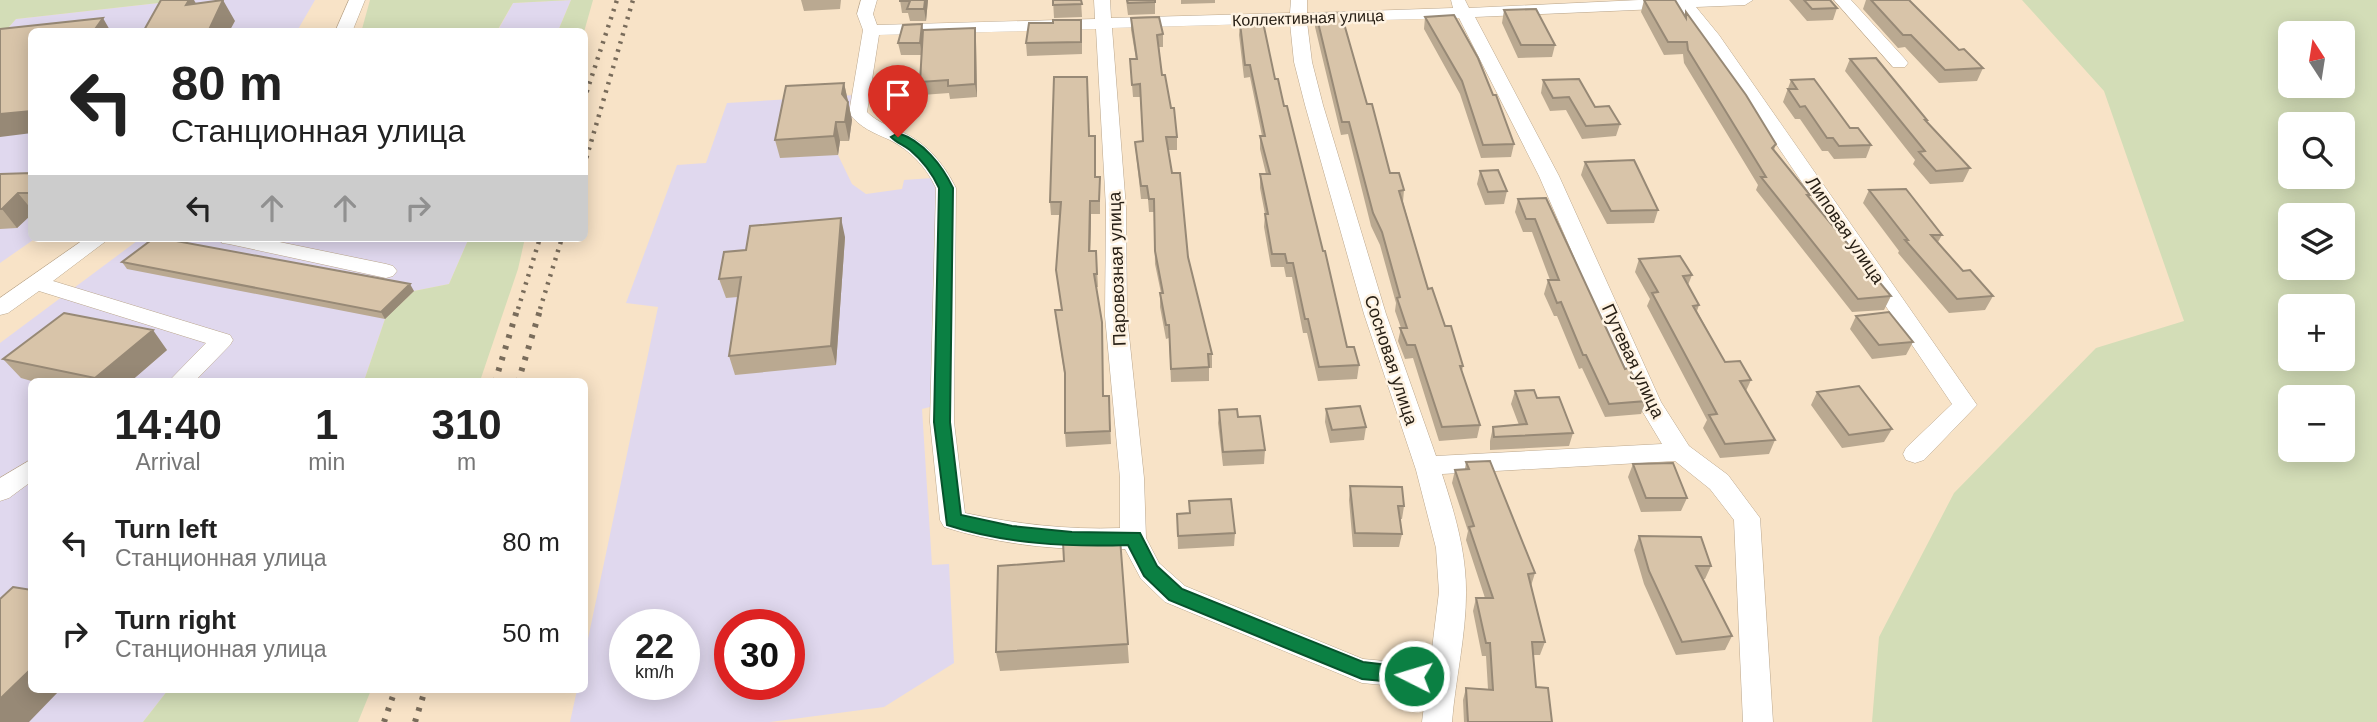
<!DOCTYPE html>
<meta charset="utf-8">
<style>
:root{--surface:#fff;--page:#f6f6f6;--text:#222;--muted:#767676}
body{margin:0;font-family:Helvetica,sans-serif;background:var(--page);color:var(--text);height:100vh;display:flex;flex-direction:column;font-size:26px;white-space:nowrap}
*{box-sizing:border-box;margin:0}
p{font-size:23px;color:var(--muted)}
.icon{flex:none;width:38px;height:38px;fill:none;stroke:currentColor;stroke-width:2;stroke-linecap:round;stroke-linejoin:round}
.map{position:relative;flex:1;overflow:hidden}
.drawer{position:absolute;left:28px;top:378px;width:560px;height:315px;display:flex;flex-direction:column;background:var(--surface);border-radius:10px;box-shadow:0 4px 18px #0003}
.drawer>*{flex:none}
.hud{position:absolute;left:28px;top:28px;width:560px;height:214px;border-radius:10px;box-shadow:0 4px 18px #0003;background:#fff;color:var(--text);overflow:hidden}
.needle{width:46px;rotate:348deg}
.buttons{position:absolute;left:2278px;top:21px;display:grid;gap:14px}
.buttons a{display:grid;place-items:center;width:77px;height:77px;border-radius:10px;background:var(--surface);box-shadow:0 4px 18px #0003;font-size:35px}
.speed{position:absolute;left:609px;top:609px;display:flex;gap:14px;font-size:35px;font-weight:700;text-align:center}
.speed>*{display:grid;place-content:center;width:91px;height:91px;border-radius:50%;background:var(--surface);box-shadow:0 4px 18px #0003;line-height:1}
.speed small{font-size:18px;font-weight:400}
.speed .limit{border:10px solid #d22;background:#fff;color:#111}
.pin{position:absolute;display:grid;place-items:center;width:60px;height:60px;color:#fff;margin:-72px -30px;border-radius:50% 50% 50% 0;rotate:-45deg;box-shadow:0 0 7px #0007}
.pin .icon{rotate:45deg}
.me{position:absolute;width:77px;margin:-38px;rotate:275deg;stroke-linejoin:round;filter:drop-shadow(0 0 5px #0008)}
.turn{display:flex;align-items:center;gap:24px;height:147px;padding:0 28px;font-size:32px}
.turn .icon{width:91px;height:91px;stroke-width:2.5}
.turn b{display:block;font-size:49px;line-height:60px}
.lanes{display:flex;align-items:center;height:66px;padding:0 28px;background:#0003;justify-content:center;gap:35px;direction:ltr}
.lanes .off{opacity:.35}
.eta{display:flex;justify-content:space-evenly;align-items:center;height:119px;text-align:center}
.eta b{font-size:42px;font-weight:700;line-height:49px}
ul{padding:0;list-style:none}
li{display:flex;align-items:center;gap:21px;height:91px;padding:0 28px}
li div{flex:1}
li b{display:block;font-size:26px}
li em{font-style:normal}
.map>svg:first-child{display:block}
.industrial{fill:#e0d8ee;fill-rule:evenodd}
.green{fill:#d3ddb7;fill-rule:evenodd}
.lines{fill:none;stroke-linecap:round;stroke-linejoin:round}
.minor-casing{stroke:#bba78d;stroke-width:1}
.minor{fill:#fff;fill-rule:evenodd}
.rail-far1{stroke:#796c5b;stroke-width:4.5;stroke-dasharray:2.5 6;stroke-linecap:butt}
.rail{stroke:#796c5b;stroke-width:6;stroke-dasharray:3.5 8;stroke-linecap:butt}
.wall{fill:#baa991}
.shaded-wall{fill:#978976}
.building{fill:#d8c4a9;stroke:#978976;stroke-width:2}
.route{fill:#0b8043;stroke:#07532c;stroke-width:2}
.labels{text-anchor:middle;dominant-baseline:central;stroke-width:5;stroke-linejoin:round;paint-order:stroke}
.far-street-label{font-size:16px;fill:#282016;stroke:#fef2e1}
.street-label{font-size:18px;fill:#282016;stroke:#fef2e1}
</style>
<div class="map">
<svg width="2377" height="722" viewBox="0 0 2377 722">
<rect width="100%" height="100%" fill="#f8e3c7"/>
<path class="industrial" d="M185 0H315L297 31 32 32V238H36L0 263V37L16 19Z
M571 0 558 31 497 32 513 3Z
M855 95 849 141H840L838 155 852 184 866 194 902 189 904 180 933 178 940 194 938 405 922 409 932 565 949 564 954 663 884 707 770 722H570L577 690H584L585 653 658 307 626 303 677 165 706 163 727 103ZM625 625H684V684H625ZM730 625H789V684H730Z
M141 238H469L449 284 414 291 385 319 364 381 32 382V690H168L143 722H0V343Z"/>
<path class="green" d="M0 0H185L16 19 0 37Z
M370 0H593L584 32 558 31 571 0 513 3 497 31 379 32 378 28 362 29Z
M2022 0H2377V722H1872L1879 637 1954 493 2096 348 2184 321 2104 91ZM2343 33V86H2291V33ZM2291 124H2343V177H2291ZM2291 215H2343V268H2291ZM2343 306V359H2291V306ZM2343 397V450H2291V397Z
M469 238H525L518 269 480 381H364L385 319 414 291 449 284Z
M168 690H371L358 722H143Z"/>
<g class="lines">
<g class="minor-casing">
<path id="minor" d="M349 0H365L352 32H335Z
M861 0H877L873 14 877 25 1095 19 1094 0H1110L1111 18 1290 13 1291 0H1307V13L1453 8 1451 0H1465L1469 8 1639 0H1753L1745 5 1696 7 1719 35 1977 405 1924 460 1915 463 1906 460 1903 454 1906 448 1952 404 1707 42 1680 8 1475 17 1559 176 1661 402 1689 446 1728 475 1760 518 1773 722H1743L1734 520 1710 489 1675 461 1442 474C1452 505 1462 537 1465 570 1470 620 1456 672 1452 722H1422L1426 689 1362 683 1165 602 1141 579 1125 549C1064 551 1003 546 944 527L940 520 930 422 936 188C926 167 911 151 890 140 874 133 860 128 849 113L863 30 857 14ZM1459 18 1539 176 1638 404 1662 444 1436 456 1386 314 1323 105 1312 62 1307 22ZM1290 23 1294 62 1305 105 1364 314 1416 470 1436 548 1439 592 1430 665 1363 659 1185 586 1159 563 1146 538 1144 478 1127 316 1126 208 1112 28ZM1096 29 1106 208 1105 316 1120 478V528C1067 530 1017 524 965 513L954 422 956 188C944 164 927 143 902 132 889 126 877 122 867 112L879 35Z
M1834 0H1851L1905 59 1908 63 1905 67H1893Z
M86 238H110L53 281 230 335 233 340 230 345 194 382H168L206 343 39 291 8 313 0 315V298Z
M219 238H260L386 264 393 266 397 271 393 276 386 278 229 244 222 243Z
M32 459V481L9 498 0 501V478Z"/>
</g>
<use href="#minor" class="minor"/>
<path class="rail-far1" d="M584 100 617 0
M584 166 633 0
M518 309 540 238
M540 309 562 238"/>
<path class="rail" d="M495 382 518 307
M518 382 541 307
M384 722 395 690
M415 722 425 690"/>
</g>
<path class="wall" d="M801 0H841L840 9 804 11Z
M900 0H928L926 21H910L908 13H902Z
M1053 0H1081L1082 17 1054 18Z
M1126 0H1155V14L1128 15Z
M1181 0H1215V3L1181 4Z
M1644 0 1685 16 1686 12 1776 144 1774 150 1810 195 1809 197 1891 296 1884 310 1852 312 1756 190 1758 185 1684 63 1683 54 1664 55 1641 12Z
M1789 0H1830L1837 8 1833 20 1807 21Z
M1866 0H1909L1959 50 1983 68 1977 81 1939 83 1905 47 1898 48 1863 9Z
M1504 10 1555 45 1552 57 1518 58 1502 23Z
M1316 14 1367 104 1390 173 1404 190 1403 202 1428 289 1463 366 1462 371 1480 425 1477 438 1439 441 1413 358 1405 359 1398 341 1401 328 1395 311 1396 303 1380 245 1371 226 1348 134 1341 135 1315 27Z
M1425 17 1493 95 1514 144 1511 157 1481 158 1460 94 1424 29Z
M1131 18 1163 34V47H1159L1162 75 1177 137V150H1168L1188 257 1212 354V368H1209V381L1171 382 1169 338 1166 339 1160 307V293H1161L1155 264 1154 212H1149L1148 199H1141L1136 154 1135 142 1143 141 1140 97H1133L1130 59H1136L1131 30Z
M1240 23 1275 79 1284 106 1347 347 1359 365 1357 379 1318 381 1307 333H1303L1292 277H1286L1284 267H1271L1264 227 1265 214 1260 188V174H1266L1260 149V136H1262L1250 77 1244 78 1239 35Z
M975 28 976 41 977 97 950 99 949 93 922 95 920 82 922 55H901L898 43 923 30Z
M1082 32V54L1027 56 1026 43Z
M1850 59 1927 120 1926 122 1970 168 1963 182 1930 184 1913 164 1915 160 1845 71Z
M1543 80 1595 107 1620 124 1616 136 1582 139 1566 110 1550 111 1541 93Z
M1791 80 1871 145 1866 158 1834 159 1828 151H1822L1800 119H1795L1783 102Z
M844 83 852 120 849 141H840L838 155 780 158 775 140Z
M1089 136 1096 149V177L1100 190V214H1091L1090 251H1096L1098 287H1096L1103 335V396H1109L1111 444 1066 447 1065 433V379L1055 310H1062L1056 270 1060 215H1051L1050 202Z
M1585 162 1658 210 1654 223 1607 224 1581 175Z
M1480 171 1507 191 1504 204 1485 205 1477 184Z
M32 173V214L17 228 0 229V174Z
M1869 190 1942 235 1938 242 1963 271 1993 296 1985 310 1949 313 1898 253 1899 251 1863 203Z
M1546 198 1625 369 1646 401 1641 414 1605 417 1582 368 1579 369 1557 316H1554L1544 294 1548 280H1550L1532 232H1523L1515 212 1518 199Z
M845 237 836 365 735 375 729 356 738 297 726 298 719 279 746 250Z
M1639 259 1692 275 1688 285 1699 305 1697 311 1725 362 1751 380 1746 391 1775 440 1769 454 1720 458 1703 428 1707 420 1647 306 1650 299 1635 272Z
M122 262 414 291 385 319 127 269Z
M1856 316 1913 342 1906 355 1872 359 1850 329Z
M167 350 130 382H35L21 378 3 359Z
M1515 391 1537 398 1573 433 1569 446 1490 450V441L1493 427 1519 425 1511 404Z
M1817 392 1892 429 1884 442 1842 448 1811 405Z
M1326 409 1366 427 1364 440 1330 443 1325 422Z
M1219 410 1238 417 1265 450 1264 464 1223 466 1218 423Z
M1466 462 1535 573 1531 586 1545 642 1540 655H1533L1536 687 1552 722H1464L1463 700 1466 688 1488 689 1486 656H1482L1473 611 1476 598H1485L1466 540 1468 531 1452 483 1455 470 1465 469Z
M1633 464 1687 498 1681 511 1641 512 1628 477Z
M1350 486 1404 506 1402 519H1400L1402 534 1399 547H1353L1349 500Z
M1189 501 1235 533 1234 546 1178 549 1177 514 1189 513Z
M1639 536 1711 566 1705 579H1703L1732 636 1725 650 1676 655 1644 584 1634 550Z
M1120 538 1129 663 1000 671 996 652 1064 561Z"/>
<path class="shaded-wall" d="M189 0H194L203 16 186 5Z
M223 0 235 21 229 32H208Z
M925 0H928L926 21 924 9Z
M103 18 111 32H93Z
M922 24 924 36 922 55 920 43Z
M975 28 976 41 977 97 975 84Z
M844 83 852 120 849 141 845 122 842 94Z
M32 111V133L0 137V114Z
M836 122 840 141 838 155 834 136Z
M18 193 32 210V214L17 228 2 209Z
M1090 201 1091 214 1090 264 1089 251Z
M841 218 845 237 836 365 831 346Z
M410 284 414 291 385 319 381 312Z
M153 330 167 350 130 382H98L95 378Z
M32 668V690H60L29 722H0V699Z"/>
<path class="building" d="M161 0H189L186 5 223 0 208 32H143Z
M900 0H925L924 9H907L910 1H900Z
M1053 0H1081L1082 4 1053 5Z
M1127 0H1155V2L1128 3Z
M1644 0H1675L1686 18V12L1746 95 1776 144 1772 148 1810 195H1807L1891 296 1858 299 1761 177H1766L1688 50 1687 42H1668Z
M1804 0H1830L1837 8 1812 9Z
M1871 0H1909L1959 50 1964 49 1983 68 1945 70 1911 35H1903Z
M1536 9 1555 45H1521L1504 10Z
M1341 13 1367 104H1372L1390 173H1399L1404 190 1399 191 1428 289 1432 288 1445 326H1451L1463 366H1460L1480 425 1442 427 1415 345H1407L1400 328H1407L1397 298 1400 297 1382 232 1373 213 1349 122H1342L1316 14Z
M1454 15 1478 58 1493 95H1496L1514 144 1483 145 1462 81 1425 17Z
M1159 17 1163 34 1157 35 1162 75H1165L1171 108H1174L1177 137H1166L1172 173H1180L1188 257 1212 354H1208L1209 367 1171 369 1169 325H1166L1160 293H1163L1155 251 1154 199H1149L1147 186H1141L1135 142 1143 141 1140 84 1132 85 1130 59H1137L1131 18Z
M103 18 93 32H32V111L0 114V29Z
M1053 20H1081V42L1026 43 1029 23H1053Z
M1263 22 1275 79H1278L1284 106H1287L1323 251H1325L1347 347H1354L1359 365 1319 367 1308 319H1305L1293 263H1287L1285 254H1272L1265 214H1268L1260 174H1270L1260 136H1265L1250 65H1245L1240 23Z
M922 24 920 43H898L903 25Z
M975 28V84L948 86V80L920 82 923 30Z
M1876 58 1927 120H1925L1970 168 1936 171 1919 152 1925 151 1850 59Z
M1054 77H1087L1089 136H1095V177H1100L1099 201H1090L1089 251H1096L1097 274H1094L1102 322 1103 396H1109L1110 431 1065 433V373L1055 310H1062L1056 270 1061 202H1050Z
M1579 79 1595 107 1609 106 1620 124 1586 126 1569 97 1553 98 1543 80Z
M1814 79 1850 128H1858L1871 145 1839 146 1833 138H1827L1805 106 1800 107 1788 89H1797L1791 80Z
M844 83 842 94 848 102 845 122H836L834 136 775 140 786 86Z
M1634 160 1658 210 1611 211 1585 162Z
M1498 170 1507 191 1488 192 1480 171Z
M32 173V193H18L2 209H0V174Z
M1906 189 1942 235H1931L1963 271 1970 270 1993 296 1957 299 1905 240H1908L1869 190Z
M1546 198 1625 369 1629 368 1646 401 1609 404 1586 355H1583L1561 302 1557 303 1548 280H1559L1535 219H1526L1518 199Z
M841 218 831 346 729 356 741 277 719 279 724 252 746 250 750 226Z
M154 238H160L410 284 381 312 122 262Z
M1680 256 1692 275 1683 276 1699 305 1693 306 1725 362 1740 361 1751 380 1740 381 1775 440 1725 444 1709 415 1717 414 1652 293 1658 292 1639 259Z
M1889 312 1913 342 1879 345 1856 316Z
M64 313 153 330 95 378 3 359Z
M1859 386 1892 429 1849 435 1817 392Z
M1534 390 1537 398 1559 397 1573 433 1494 437 1493 427 1527 424 1515 391Z
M1360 406 1366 427 1332 430 1326 409Z
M1237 409 1238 417 1260 416 1265 450 1223 452 1219 410Z
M1490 461 1535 573 1528 574 1545 642H1532L1536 687 1548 688 1552 722H1468L1466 688 1493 690 1490 643H1486L1476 598H1493L1469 527 1474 526 1455 470 1469 469 1466 462Z
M1673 463 1687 498H1646L1633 464Z
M1350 486 1402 487 1404 506H1398L1402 534 1355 533Z
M1231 499 1235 533 1178 536 1177 514 1190 513 1189 501Z
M1639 536 1701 537 1711 566H1696L1732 636 1682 642 1649 571Z
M1120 538 1128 644 996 652 998 566 1064 561 1063 542Z
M13 587 32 590V668L0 699V599Z"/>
<path class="route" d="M898 133C923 141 942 165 953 188L950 422 961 515 1012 526 1072 532 1140 533 1157 566 1182 589 1363 662 1421 669 1424 676 1421 682 1414 684 1362 679 1169 600 1144 576 1128 545C1067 547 1006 544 947 525L934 422 939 188C932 173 923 161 910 150 904 145 897 143 891 137Z"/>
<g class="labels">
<g class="far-street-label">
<text transform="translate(1308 18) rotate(-2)">Коллективная улица</text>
</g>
<g class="street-label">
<text transform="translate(1845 230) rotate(56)">Липовая улица</text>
<text transform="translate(1117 269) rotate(-92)">Паровозная улица</text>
<text transform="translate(1391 360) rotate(72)">Сосновая улица</text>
<text transform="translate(1633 361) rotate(65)">Путевая улица</text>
</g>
</g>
</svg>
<div class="buttons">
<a><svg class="needle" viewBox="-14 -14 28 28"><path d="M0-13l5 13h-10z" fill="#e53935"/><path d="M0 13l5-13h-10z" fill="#767676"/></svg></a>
<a><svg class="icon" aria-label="search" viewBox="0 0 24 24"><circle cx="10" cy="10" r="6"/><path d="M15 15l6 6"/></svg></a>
<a><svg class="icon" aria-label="layers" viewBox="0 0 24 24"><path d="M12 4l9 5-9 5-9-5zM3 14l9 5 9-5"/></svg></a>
<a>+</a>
<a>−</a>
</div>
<div class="speed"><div>22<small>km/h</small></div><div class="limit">30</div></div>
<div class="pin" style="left:898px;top:137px;background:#d93025"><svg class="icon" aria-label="arrive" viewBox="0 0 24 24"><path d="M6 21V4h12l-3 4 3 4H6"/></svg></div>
<svg class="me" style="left:1414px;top:676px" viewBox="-20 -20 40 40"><circle r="17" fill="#0b8043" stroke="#fff" stroke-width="3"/><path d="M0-11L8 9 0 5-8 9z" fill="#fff"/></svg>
<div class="hud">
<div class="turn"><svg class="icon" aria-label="left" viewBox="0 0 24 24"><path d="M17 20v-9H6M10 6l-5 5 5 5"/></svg><div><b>80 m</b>Станционная улица</div></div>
<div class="lanes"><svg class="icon" aria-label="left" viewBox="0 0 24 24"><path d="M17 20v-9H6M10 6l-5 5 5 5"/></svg><svg class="icon off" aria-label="ahead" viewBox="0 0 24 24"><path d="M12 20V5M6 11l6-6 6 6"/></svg><svg class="icon off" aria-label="ahead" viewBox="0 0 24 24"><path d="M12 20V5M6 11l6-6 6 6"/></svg><svg class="icon off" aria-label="right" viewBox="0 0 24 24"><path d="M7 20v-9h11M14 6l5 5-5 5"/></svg></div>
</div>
<section class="drawer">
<div class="eta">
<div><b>14:40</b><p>Arrival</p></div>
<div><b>1</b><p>min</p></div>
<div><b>310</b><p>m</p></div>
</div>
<ul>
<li><svg class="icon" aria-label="left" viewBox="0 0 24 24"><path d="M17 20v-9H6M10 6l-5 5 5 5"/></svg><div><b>Turn left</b><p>Станционная улица</p></div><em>80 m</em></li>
<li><svg class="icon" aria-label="right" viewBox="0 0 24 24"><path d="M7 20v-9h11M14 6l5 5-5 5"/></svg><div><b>Turn right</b><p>Станционная улица</p></div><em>50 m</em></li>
</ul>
</section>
</div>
